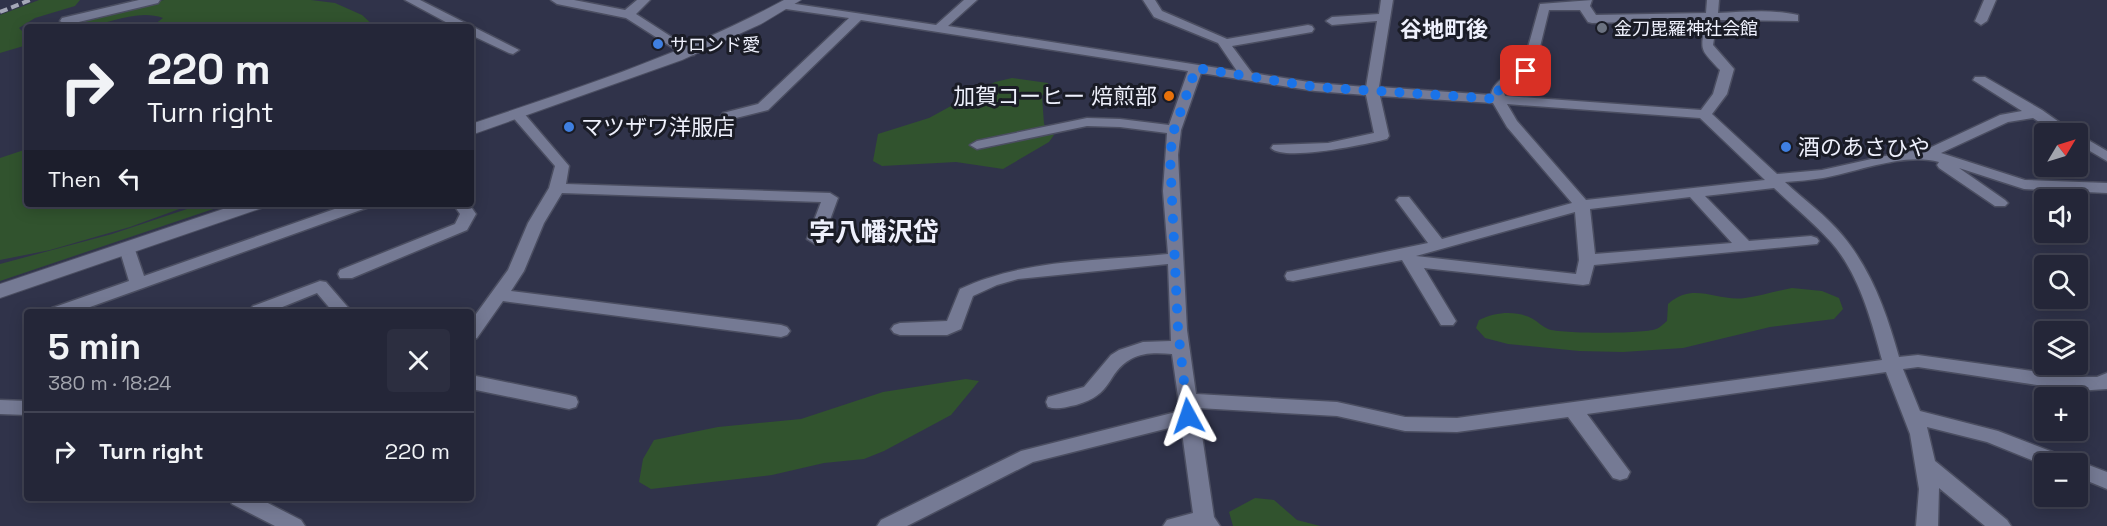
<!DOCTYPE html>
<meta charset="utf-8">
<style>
:root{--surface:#242638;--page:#2c2e40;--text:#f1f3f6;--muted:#a3a5ae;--line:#414353}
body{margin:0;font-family:"Space Grotesk","Noto Sans JP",sans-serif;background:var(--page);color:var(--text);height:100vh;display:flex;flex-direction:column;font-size:22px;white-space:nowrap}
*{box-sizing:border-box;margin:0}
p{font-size:20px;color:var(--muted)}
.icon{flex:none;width:33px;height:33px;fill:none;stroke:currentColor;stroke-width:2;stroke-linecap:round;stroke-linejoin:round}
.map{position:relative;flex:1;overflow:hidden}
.sheet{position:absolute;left:24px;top:309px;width:450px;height:192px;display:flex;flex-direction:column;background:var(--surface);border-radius:6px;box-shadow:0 3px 15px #0003,0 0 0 2px var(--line)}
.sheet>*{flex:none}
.top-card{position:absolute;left:24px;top:24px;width:450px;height:183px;border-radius:6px;box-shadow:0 3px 15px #0003,0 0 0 2px var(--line);background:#242638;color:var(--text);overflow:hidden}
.needle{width:39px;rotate:52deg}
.fabs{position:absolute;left:2034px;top:123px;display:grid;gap:12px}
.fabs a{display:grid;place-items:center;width:54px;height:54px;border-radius:6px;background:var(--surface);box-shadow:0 3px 15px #0003,0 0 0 2px var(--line);font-size:30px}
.pin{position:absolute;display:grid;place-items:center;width:51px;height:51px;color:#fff;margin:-26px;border-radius:12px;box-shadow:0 3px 9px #0006}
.me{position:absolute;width:66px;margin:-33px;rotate:355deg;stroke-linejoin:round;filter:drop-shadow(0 0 4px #0008)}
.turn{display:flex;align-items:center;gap:21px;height:126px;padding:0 24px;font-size:27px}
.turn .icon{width:78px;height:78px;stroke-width:2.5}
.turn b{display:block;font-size:42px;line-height:51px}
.then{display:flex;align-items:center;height:57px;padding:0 24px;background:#0003;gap:12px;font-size:22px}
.round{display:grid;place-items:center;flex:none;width:63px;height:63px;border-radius:6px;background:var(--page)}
.overview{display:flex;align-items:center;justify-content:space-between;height:102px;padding:0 24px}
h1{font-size:36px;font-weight:800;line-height:45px}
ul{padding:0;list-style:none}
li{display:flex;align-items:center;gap:18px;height:78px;padding:0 24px;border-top:2px solid var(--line)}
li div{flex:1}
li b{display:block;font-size:22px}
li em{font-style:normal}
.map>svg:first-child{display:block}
.green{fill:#31532e}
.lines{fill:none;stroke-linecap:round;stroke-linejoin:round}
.minor-casing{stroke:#4b4e61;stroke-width:3}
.tertiary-casing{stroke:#4b4e61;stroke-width:2}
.minor{fill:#757a94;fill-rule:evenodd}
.tertiary{fill:#757a94;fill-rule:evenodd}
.rail{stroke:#a4a7b7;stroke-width:4;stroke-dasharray:8 4;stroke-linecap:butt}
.route{stroke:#1a73e8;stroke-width:10;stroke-dasharray:0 18}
.worship-dot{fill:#6b7280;stroke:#1a1c26;stroke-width:2}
.shop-dot{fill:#3f7fe0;stroke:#1a1c26;stroke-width:2}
.food-dot{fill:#e8710a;stroke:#1a1c26;stroke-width:2}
.labels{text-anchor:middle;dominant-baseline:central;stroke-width:6;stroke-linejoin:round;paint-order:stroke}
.far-poi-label{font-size:18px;fill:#eef0fc;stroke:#1a1c26;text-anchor:start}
.far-quarter-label{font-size:22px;font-weight:bold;fill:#eef0fc;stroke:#1a1c26}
.poi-label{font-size:22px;fill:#eef0fc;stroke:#1a1c26;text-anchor:start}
.quarter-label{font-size:26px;font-weight:bold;fill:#eef0fc;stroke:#1a1c26}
</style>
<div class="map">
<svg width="2107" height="526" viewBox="0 0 2107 526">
<rect width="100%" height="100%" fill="#30334a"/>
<path class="green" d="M39 0H80L75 6 35 18 19 28 23 32 27 31V45L0 53V15Z
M164 0H311L335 3 362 15 375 27H151L163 18C138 9 111 23 87 27 75 29 61 27 48 27Z
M1012 78 1048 83V88L1042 96 1044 124 1054 135 1049 142 1003 169 956 162 882 166 873 161 878 134 929 118 995 82Z
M27 149V204H193L130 227 50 250 0 260V158Z
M202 204H228L0 281V264L112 234Z
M1792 288 1822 291 1839 298 1843 309 1834 319 1770 327 1683 348 1623 352 1579 351 1508 344 1485 338 1476 328 1479 320C1496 312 1516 310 1533 319 1538 322 1543 327 1548 329 1561 334 1643 334 1656 329 1660 328 1663 324 1667 321L1668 304C1694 281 1716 302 1745 298 1761 296 1776 291 1792 288Z
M966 379 979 381 951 415 884 451 864 459 824 463 772 475 651 489 639 482 643 459 654 440 718 427 801 419 883 392Z
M1255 498 1274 500 1297 520 1320 526H1233L1229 512Z"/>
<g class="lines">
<g class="minor-casing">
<path id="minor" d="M139 0H160L158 3 66 25 60 21 62 18Z
M405 0H420L519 50 513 54 509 53 471 35V27H455Z
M551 0H574L625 10 637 0H650L636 14 695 52 694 55H684L626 18 557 4Z
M964 0H977L948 26 1237 71 1218 43 1154 17 1143 0H1155L1162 11 1227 39 1308 25 1312 26 1314 29 1312 32 1232 46 1252 73 1315 83 1366 87 1377 21 1332 25 1326 21 1332 17 1379 14 1381 0H1393L1379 87 1491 95C1492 81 1515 70 1527 63V51L1540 4 1592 0 1590 6 1596 15 1706 13 1707 0H1719L1718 13C1745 12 1772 9 1798 15V21L1717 20 1713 45 1734 69 1727 94 1712 114 1777 174 1822 170 1903 152 1925 150 2000 115 2022 111 1973 80 1975 77H1985L2042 110 2076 134H2058L2033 118 2008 122 1941 153 2025 180 2107 183V193L2024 189 1959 168 2005 200 2008 203 2005 206H1995L1939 168 1937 165 1939 162C1905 152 1857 172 1823 178 1811 180 1798 181 1785 182 1804 200 1827 216 1843 236 1872 271 1887 314 1899 357L1918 355 2076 377H2097L2107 373V389L2076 391 1918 367 1903 369 1920 411 1998 431 2071 459 2073 463 2078 461 2107 472V489L2078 477V464L2044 465 1987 442 1927 427 1935 461 2007 520 2011 526H1985L1939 488 1938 526H1916L1919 489 1910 434 1886 372 1587 414 1630 472 1627 478 1620 480 1613 478 1568 417 1457 432 1405 431 1337 416 1198 408 1214 517 1220 526H1163L1167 520 1193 513 1181 425 1033 462 907 526H877L881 520 1021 451 1180 411 1172 354C1159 353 1143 352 1131 359 1105 374 1115 394 1076 405 1066 407 1057 410 1048 407L1046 402 1048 397 1084 387 1111 355 1119 350 1143 342 1171 341 1168 264 1018 279 997 285 973 296 961 329 947 335H900L894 333 891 329 894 325 900 323 947 321 960 289C1023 259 1099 261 1168 254L1163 191 1167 133 1120 127 1087 126 977 149 970 145 977 141 1087 118 1120 119 1169 125 1188 71 861 20 768 110 728 120 721 116 723 113 758 104 849 18 786 9 782 8V2L936 25ZM1549 10H1580L1588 22 1592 23 1705 20C1702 51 1697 46 1720 70L1713 94 1701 110 1505 96 1504 93 1515 82 1539 65V51ZM1201 73 1315 91 1366 95 1374 133 1328 143 1273 145 1271 148C1284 162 1367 144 1387 139L1389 136 1380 96 1493 103 1507 127 1572 203 1442 239 1409 197H1399L1396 200 1428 243 1293 271 1287 272 1285 276 1287 280 1293 281 1402 260 1441 325H1453L1456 321 1424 268 1583 285 1589 284 1594 265 1817 244 1819 241 1817 238 1811 236 1749 241 1705 196 1774 188C1793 206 1814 223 1831 242 1859 274 1871 319 1882 360L1457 418 1405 417 1337 402 1196 394 1187 330 1178 155 1181 130ZM1507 104 1700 118 1765 180 1586 200 1517 121ZM1690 197 1732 243 1595 254 1590 209ZM1575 212 1579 260 1576 274 1416 256Z
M1984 0H1996L1987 21 1981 25 1975 21Z
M517 110 522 111 569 166 566 184 830 193 838 198 823 239 815 244 807 239 821 202 562 193 544 223 524 271 511 291 781 325 787 327 790 331 787 335 781 337 503 301 477 338 471 340V321L508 270 528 223 549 188 555 166 510 114Z
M2078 134 2107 151V161L2078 144Z
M349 204H372L369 207 76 312H49L52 308 129 281 119 248 121 244H133L144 276Z
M453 204H469L476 214 467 230 352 278H340L338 274 340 270 455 224 460 214Z
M320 281 326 282 352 312H333L317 293 270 312H252L250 310 253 306Z
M471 375 569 395 576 397 578 402 576 407 569 409 471 389Z
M0 400 27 401V415L0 414Z
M229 498H258L301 520 305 526H275L232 504Z"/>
</g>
<g class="tertiary-casing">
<path id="tertiary" d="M784 0H801L761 24 682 60 471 135V124C578 88 684 54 784 0Z
M238 204H265L262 208 0 298V284Z"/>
</g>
<use href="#minor" class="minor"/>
<use href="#tertiary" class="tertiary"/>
<path class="rail" d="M0 12 30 0"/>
</g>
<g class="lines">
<path class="route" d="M1188 416 1178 330 1170 155 1174 130 1196 68 1316 87 1498 99 1497 92 1510 79 1526 71"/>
</g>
<circle class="worship-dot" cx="1602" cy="28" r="6"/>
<g class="shop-dot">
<circle cx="658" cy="44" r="6"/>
<circle cx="569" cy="127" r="6"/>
<circle cx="1786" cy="147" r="6"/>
</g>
<circle class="food-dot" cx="1169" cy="96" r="6"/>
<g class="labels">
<g class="far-poi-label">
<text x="1614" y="28">金刀毘羅神社会館</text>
<text x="670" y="44">サロンド愛</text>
</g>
<g class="far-quarter-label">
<text x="1444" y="29">谷地町後</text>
</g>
<g class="poi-label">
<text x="1157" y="96" text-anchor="end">加賀コーヒー 焙煎部</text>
<text x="581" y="127">マツザワ洋服店</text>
<text x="1798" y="147">酒のあさひや</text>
</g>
<g class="quarter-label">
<text x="874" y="232">字八幡沢岱</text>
</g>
</g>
</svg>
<div class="fabs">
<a><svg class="needle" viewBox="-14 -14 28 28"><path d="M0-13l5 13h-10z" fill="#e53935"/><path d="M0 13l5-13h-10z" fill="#a3a5ae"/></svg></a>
<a><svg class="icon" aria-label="sound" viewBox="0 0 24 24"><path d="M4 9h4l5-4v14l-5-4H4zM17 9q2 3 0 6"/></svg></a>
<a><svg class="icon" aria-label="search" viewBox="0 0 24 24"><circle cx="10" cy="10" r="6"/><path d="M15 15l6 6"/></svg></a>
<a><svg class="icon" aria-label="layers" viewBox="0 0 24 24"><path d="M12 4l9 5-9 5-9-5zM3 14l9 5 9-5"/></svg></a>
<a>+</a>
<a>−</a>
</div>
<div class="pin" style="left:1526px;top:71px;background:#d93025"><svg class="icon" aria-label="arrive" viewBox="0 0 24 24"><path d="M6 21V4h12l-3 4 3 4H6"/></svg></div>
<svg class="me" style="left:1188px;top:416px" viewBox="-20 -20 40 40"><path d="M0-17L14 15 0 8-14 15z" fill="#1a73e8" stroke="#fff" stroke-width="4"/></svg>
<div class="top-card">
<div class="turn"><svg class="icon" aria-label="right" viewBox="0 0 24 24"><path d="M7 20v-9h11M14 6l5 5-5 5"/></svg><div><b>220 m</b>Turn right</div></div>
<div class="then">Then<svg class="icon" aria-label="left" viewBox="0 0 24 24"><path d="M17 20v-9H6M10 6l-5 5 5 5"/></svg></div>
</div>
<section class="sheet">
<div class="overview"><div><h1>5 min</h1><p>380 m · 18:24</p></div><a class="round"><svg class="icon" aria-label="close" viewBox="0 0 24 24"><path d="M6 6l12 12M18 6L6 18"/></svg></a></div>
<ul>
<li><svg class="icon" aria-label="right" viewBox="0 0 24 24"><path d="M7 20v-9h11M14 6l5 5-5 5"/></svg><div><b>Turn right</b></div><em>220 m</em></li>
</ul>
</section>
</div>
